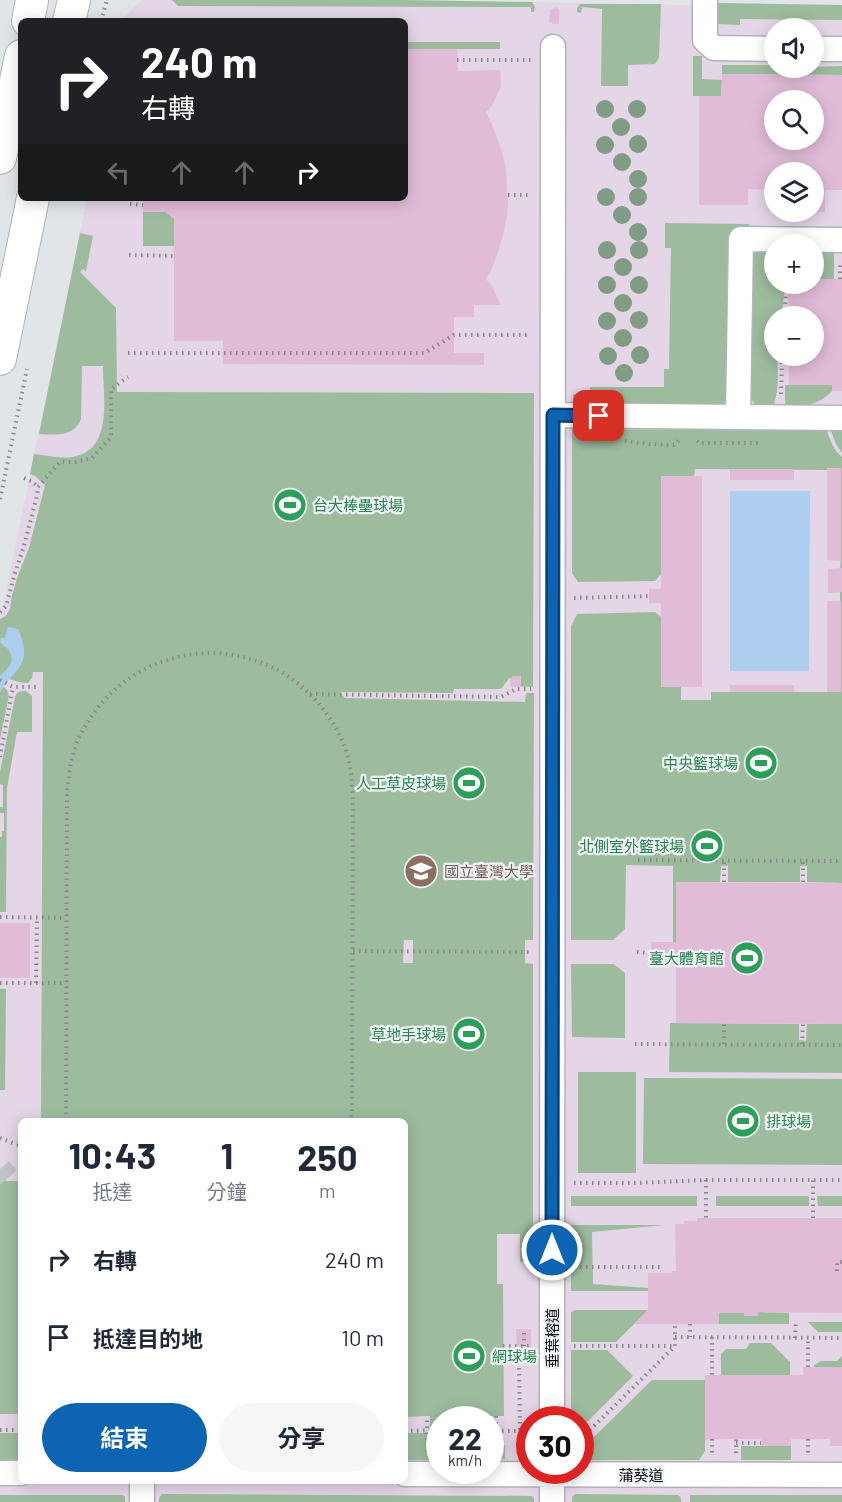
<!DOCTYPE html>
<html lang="zh-TW">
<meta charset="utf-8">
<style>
:root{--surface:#fff;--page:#f6f6f7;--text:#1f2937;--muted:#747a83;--accent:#0d64b2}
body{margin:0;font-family:Barlow,"Noto Sans TC",sans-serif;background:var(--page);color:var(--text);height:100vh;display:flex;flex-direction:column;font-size:22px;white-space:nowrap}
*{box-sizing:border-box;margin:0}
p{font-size:20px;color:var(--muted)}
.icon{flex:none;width:33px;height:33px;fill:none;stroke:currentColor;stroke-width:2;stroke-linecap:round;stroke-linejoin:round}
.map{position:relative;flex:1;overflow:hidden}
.details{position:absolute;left:18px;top:1118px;width:390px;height:366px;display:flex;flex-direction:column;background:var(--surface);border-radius:9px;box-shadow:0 3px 15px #0003}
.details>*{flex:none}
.top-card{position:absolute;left:18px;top:18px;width:390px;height:183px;border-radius:9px;box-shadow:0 3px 15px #0003;background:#202124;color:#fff;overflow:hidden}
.buttons{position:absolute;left:764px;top:18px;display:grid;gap:12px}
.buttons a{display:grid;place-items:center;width:60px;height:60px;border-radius:50%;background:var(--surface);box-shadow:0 3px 15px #0003;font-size:30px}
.speed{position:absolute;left:426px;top:1406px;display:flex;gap:12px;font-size:30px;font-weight:700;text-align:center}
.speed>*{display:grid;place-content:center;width:78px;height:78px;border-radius:50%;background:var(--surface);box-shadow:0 3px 15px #0003;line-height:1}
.speed small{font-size:15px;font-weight:400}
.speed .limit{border:9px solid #d22;background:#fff;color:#111}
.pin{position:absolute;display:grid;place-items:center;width:51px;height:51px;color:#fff;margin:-26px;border-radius:12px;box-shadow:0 3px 9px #0006}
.me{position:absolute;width:66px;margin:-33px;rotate:0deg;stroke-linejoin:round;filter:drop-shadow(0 0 4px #0008)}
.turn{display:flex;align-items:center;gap:21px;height:126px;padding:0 24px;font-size:27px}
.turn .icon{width:78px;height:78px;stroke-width:2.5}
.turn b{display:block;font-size:42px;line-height:51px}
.lanes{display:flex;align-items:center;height:57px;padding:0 24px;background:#0003;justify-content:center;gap:30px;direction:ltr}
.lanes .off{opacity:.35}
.eta{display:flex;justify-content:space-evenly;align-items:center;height:102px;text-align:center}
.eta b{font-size:36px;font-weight:700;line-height:42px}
.cta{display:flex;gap:12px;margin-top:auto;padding:12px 24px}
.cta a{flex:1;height:69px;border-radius:36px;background:var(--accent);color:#fff;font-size:24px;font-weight:700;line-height:69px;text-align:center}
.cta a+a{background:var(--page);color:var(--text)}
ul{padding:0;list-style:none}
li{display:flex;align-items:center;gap:18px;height:78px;padding:0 24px}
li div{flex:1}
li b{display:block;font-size:22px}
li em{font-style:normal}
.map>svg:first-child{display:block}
.education{fill:#e4d5e7;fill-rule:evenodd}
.green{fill:#9dbc9e;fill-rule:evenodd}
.water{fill:#adceee}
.building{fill:#e1bcd7;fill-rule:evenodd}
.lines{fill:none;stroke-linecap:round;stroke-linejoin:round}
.minor-tunnel{stroke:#c1c4c7;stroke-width:24;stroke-dasharray:24 12;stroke-linecap:butt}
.minor-casing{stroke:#b0b4b7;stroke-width:27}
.major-casing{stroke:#b0b4b7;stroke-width:34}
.path{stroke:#878a8c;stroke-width:4;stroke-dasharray:1.5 4.5;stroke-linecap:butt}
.minor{stroke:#fff;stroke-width:24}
.major{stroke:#fff;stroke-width:32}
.tree{fill:#809c85}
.route-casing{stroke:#084174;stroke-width:15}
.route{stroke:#0d64b2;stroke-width:10}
.labels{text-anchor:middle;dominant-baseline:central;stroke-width:4.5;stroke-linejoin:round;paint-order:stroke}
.leisure-label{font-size:15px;fill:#27864d;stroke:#eef2f5;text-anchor:end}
.education-label{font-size:15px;fill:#785e54;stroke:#eef2f5;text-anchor:start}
.street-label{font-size:15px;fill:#0b0c0d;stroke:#eef2f5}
</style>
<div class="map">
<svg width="842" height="1502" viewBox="0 0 842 1502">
<rect width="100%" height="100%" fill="#e1e5e8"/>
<path class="education" d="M142 0H399L694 5V11L717 12 718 3 842 5V1502H0V621L87 198H405V21H124L125 16ZM774 28H813V68H774ZM774 100H813V140H774ZM774 172H813V212H774ZM774 244H813V284H774ZM774 316H813V356H774ZM21 1120H405V1480H21ZM440 1419H490V1470H440ZM530 1419H580V1470H530Z"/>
<path class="green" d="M172 0H399L532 2 535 7 534 12H531V7L178 6Z
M718 3 842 5V20L740 19V25L717 24Z
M580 4H661L659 58 655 64 628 65V86H601L602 9 582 7 581 13 577 12V8Z
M405 42H500V49H405Z
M693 56H702V79L722 80 721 96H693Z
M722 65H774V68L842 66V75L722 74Z
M143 212H166L174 219V246H143Z
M665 223 749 224V232H731L729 398 726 402 721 404H577L573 399V394H590V387H664V369H669L671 248H665Z
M80 233 93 236 86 271 83 269 80 272 116 308 117 392 534 393 533 687 510 686V677L501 689H454L453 693 340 692 345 698 525 702 526 693H534L533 940H525V963L533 964V1262H520V1234H497V1284H503L504 1416H490V1419H440L439 1428H430V1416L405 1417V1120H41L43 672H33L32 678 28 683C17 683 10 679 0 675V619L6 616 10 609 12 595 18 575 29 548 45 485 35 476 30 474 34 454C45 455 61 459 72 457 114 451 103 396 103 366H82L81 419C74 437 55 435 39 434ZM404 940H413V963H403Z
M760 249H774V284H786L781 316H774V356H777C778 371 779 390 774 404H755L750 398 753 253Z
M813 249 834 250V279H842V391H832C816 407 806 405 785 405V385H789V356H813V316H788L792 284H813Z
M572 429 827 431C830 440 834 451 842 457V568H840L841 560V468H827V470L695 469 694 476 661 574 655 581 578 582 572 573Z
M831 431H842V453L836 444Z
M840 592H842V883L807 882V866H800V882H728V866H721L720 882H676V942H673V866L626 865 625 929 613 940H571V626L577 614 655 612 661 617V687H681V700H711V692H840Z
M0 683 7 690 9 696 0 739Z
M21 691H26L32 696V732H17L7 788 6 912H0V837H2V831H4V813H0V807H3V785L0 784V772L15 697 17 693Z
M571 964H614L625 973V1038L572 1037Z
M0 989H6L5 1090H0Z
M670 1023 799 1024V1040L806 1041 807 1024H842V1073L669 1072Z
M578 1072H636V1173H578Z
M644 1078 842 1079V1165L643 1164Z
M0 1181H21V1414H0Z
M571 1196H697V1206H571Z
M716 1196H809V1206H716Z
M817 1196H842V1206H818Z
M571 1225H664L592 1232 593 1284 648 1288V1291H571Z
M575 1310H648L616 1342H571V1312Z
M758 1312 789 1313V1324H719V1313H744L758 1316Z
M808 1322H842V1332H818Z
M750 1343H771L790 1362V1375H721V1354L726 1349H746Z
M571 1350H607L633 1376 581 1428 580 1419H571Z
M842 1356V1367H814V1365L821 1361H837Z
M652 1380H705V1451L699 1460H591V1440Z
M0 1433H21V1459L0 1460Z
M405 1433H439V1460H405Z
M491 1445H505V1459H491Z
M741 1446H791V1460H741Z
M162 1494 532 1496 534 1498V1502H159V1498Z
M575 1494 678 1495 681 1498V1502H572V1497Z
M0 1495H123L125 1497V1502H0Z
M690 1495H842V1502H690Z"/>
<path class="water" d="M730 491H810L809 671H730Z
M8 627 18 629C33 664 18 665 0 692V676C8 669 17 660 8 649 5 647 2 645 0 642L1 638H5Z"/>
<path class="building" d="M556 7 559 10V22L558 24H553L549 22 550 10Z
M405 49H457L458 71 500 70 501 86 492 106 486 112 493 127 502 151 506 170 508 207 504 232 501 242 494 264 486 279 492 286 501 305H474V317H454V353H484V365L223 364V341H174V219L166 212H143V198H405Z
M722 74 842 75V190H825V212H813V172H774V190L748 189V205H699V96H721ZM774 100H813V140H774Z
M813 279H842V391H832V385H789V356H813V316H788V284H813Z
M827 468H841V561L827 560Z
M730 469H794V480H730Z
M661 476H702V687H661V603H649V589H661Z
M842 568V592L828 593V569Z
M827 601H841V692H827Z
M513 676H521V684L519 687 510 686V679Z
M730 685H794V692H730Z
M676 882 842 883V1024L676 1023V964H651V942H676Z
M0 923H30V978H0Z
M697 1218H842V1313L758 1312V1316H744V1313H719V1324H634L648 1310V1273H672V1271H676L675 1224H684V1221H697Z
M516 1329H531V1355H517Z
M803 1367H842V1446H830V1439H791V1446H761V1439H705V1375H803Z"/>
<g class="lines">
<path class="minor-tunnel" d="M0 1169 8 1178"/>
<g class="minor-casing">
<path id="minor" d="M705 0V40L714 48 774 49
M813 49H842
M553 415 842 418
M738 417 741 239 842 240
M552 1419 553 47
M0 1473H21
M405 1474 842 1475
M142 1502V1480
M552 1502V1470"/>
</g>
<g class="major-casing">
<path id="major" d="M28 21 32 0
M69 21 74 0
M0 158 21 56
M0 359 33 198"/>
</g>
<path class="path" d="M101 21 107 0
M457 60H532
M508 195H531
M130 204 143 205
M129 255 174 256
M840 279V261
M784 316 787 284
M128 353H424L454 335H531
M781 394 782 356
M625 441 649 444 674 445 680 439
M697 441 699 443H760
M24 478 33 482 38 487
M0 499 27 369
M574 598 649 596
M0 612 6 606 15 573 24 546 37 496 38 487 60 462H76L92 458 111 437V389L128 377
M0 680 13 687H38
M310 694 501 697 516 689H531
M0 757 13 687
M638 860 842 861
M724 882V861
M803 882V861
M0 917 66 918
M353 951 529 952
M637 952 651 953
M0 983H36L37 918
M36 983H66
M635 1044 842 1045
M724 1044V1023
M802 1044 803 1024
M66 1120 67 793C69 770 72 748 84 728 125 656 215 631 286 675 314 693 336 721 347 753 351 767 352 782 353 798L352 1108 351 1120
M0 1138 21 1146
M706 1180V1219
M574 1183H636L706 1180H842
M813 1218V1180
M574 1267H664
M837 1271V1262H842
M690 1324V1337
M524 1333V1346
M675 1337 842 1338
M712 1337V1375
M795 1338 796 1321
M503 1346H531
M574 1346H675
M508 1361H519L520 1431
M808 1367V1338
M496 1416V1430
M0 1430H21
M405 1431 440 1430
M490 1431H520L530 1444
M712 1439V1453
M808 1439V1453
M580 1440H587
M736 1443H761
M427 1452V1416
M587 1453V1433L675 1346V1324
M736 1453V1439"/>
<use href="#minor" class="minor"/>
<use href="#major" class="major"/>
</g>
<g class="tree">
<circle cx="605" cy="109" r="9"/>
<circle cx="637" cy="109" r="9"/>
<circle cx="621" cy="127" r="9"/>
<circle cx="638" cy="144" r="9"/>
<circle cx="605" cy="145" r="9"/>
<circle cx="622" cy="162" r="9"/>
<circle cx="638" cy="179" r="9"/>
<circle cx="606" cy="197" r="9"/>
<circle cx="638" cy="197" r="9"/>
<circle cx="622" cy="215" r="9"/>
<circle cx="638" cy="232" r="9"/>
<circle cx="607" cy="250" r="9"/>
<circle cx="639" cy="250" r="9"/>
<circle cx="623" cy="267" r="9"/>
<circle cx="607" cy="285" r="9"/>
<circle cx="639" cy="285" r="9"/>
<circle cx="623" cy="303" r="9"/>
<circle cx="639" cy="320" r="9"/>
<circle cx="607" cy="321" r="9"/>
<circle cx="623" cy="338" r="9"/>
<circle cx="640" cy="355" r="9"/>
<circle cx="608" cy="356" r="9"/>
<circle cx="624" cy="373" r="9"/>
</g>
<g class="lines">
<g class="route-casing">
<path id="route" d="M552 1250 553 415 599 416"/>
</g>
<use href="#route" class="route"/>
</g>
<defs>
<g id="stadium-disc" transform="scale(1.725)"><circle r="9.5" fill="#2e9e5b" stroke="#eef2f5"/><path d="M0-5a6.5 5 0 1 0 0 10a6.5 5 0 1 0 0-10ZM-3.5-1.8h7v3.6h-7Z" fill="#fff"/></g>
<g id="university-disc" transform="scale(1.725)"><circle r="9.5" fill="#8d6e63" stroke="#eef2f5"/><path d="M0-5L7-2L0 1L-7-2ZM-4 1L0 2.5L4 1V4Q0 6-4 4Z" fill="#fff"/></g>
</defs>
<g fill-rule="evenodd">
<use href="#stadium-disc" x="290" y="505"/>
<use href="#stadium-disc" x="761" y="763"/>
<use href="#stadium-disc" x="469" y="783"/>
<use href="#stadium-disc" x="707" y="846"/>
<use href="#university-disc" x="421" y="871"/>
<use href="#stadium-disc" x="747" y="958"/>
<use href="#stadium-disc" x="469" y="1034"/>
<use href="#stadium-disc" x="743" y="1121"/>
<use href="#stadium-disc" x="469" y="1356"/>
</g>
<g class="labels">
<g class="leisure-label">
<text x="313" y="505" text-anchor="start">台大棒壘球場</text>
<text x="738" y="763">中央籃球場</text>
<text x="446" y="783">人工草皮球場</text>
<text x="684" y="846">北側室外籃球場</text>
<text x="724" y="958">臺大體育館</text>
<text x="446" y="1034">草地手球場</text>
<text x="766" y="1121" text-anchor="start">排球場</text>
<text x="492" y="1356" text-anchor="start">網球場</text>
</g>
<g class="education-label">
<text x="444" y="871">國立臺灣大學</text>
</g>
<g class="street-label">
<text transform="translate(552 1338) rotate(-90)">垂葉榕道</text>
<text x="641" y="1475">蒲葵道</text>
</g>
</g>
</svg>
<div class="buttons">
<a><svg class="icon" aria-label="sound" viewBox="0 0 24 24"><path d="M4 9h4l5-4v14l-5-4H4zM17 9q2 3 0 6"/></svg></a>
<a><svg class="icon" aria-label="search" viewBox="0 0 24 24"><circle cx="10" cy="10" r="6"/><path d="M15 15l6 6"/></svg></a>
<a><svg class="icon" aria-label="layers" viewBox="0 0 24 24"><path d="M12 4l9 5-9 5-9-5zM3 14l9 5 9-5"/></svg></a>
<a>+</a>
<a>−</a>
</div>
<div class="speed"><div>22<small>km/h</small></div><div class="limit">30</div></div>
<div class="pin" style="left:599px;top:416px;background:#d93025"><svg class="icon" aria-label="arrive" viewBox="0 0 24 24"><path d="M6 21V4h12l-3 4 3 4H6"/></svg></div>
<svg class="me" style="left:552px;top:1250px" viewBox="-20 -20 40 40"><circle r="17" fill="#0d64b2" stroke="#fff" stroke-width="3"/><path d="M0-11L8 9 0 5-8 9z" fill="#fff"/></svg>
<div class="top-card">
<div class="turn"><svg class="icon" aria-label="right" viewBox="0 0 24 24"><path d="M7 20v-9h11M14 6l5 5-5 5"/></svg><div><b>240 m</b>右轉</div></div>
<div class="lanes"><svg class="icon off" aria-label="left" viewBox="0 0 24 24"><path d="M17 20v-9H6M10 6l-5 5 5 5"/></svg><svg class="icon off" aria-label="ahead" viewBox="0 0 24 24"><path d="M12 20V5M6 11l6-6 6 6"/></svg><svg class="icon off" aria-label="ahead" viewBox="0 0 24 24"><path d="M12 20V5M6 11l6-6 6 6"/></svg><svg class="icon" aria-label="right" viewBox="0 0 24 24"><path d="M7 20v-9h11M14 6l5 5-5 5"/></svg></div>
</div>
<section class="details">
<div class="eta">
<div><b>10:43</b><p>抵達</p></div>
<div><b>1</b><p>分鐘</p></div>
<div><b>250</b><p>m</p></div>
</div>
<ul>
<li><svg class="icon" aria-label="right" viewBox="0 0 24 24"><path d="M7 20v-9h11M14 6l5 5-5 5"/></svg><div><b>右轉</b></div><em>240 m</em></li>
<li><svg class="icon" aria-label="arrive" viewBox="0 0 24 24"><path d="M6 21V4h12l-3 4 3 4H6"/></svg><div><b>抵達目的地</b></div><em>10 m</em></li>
</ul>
<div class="cta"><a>結束</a><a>分享</a></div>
</section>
</div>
